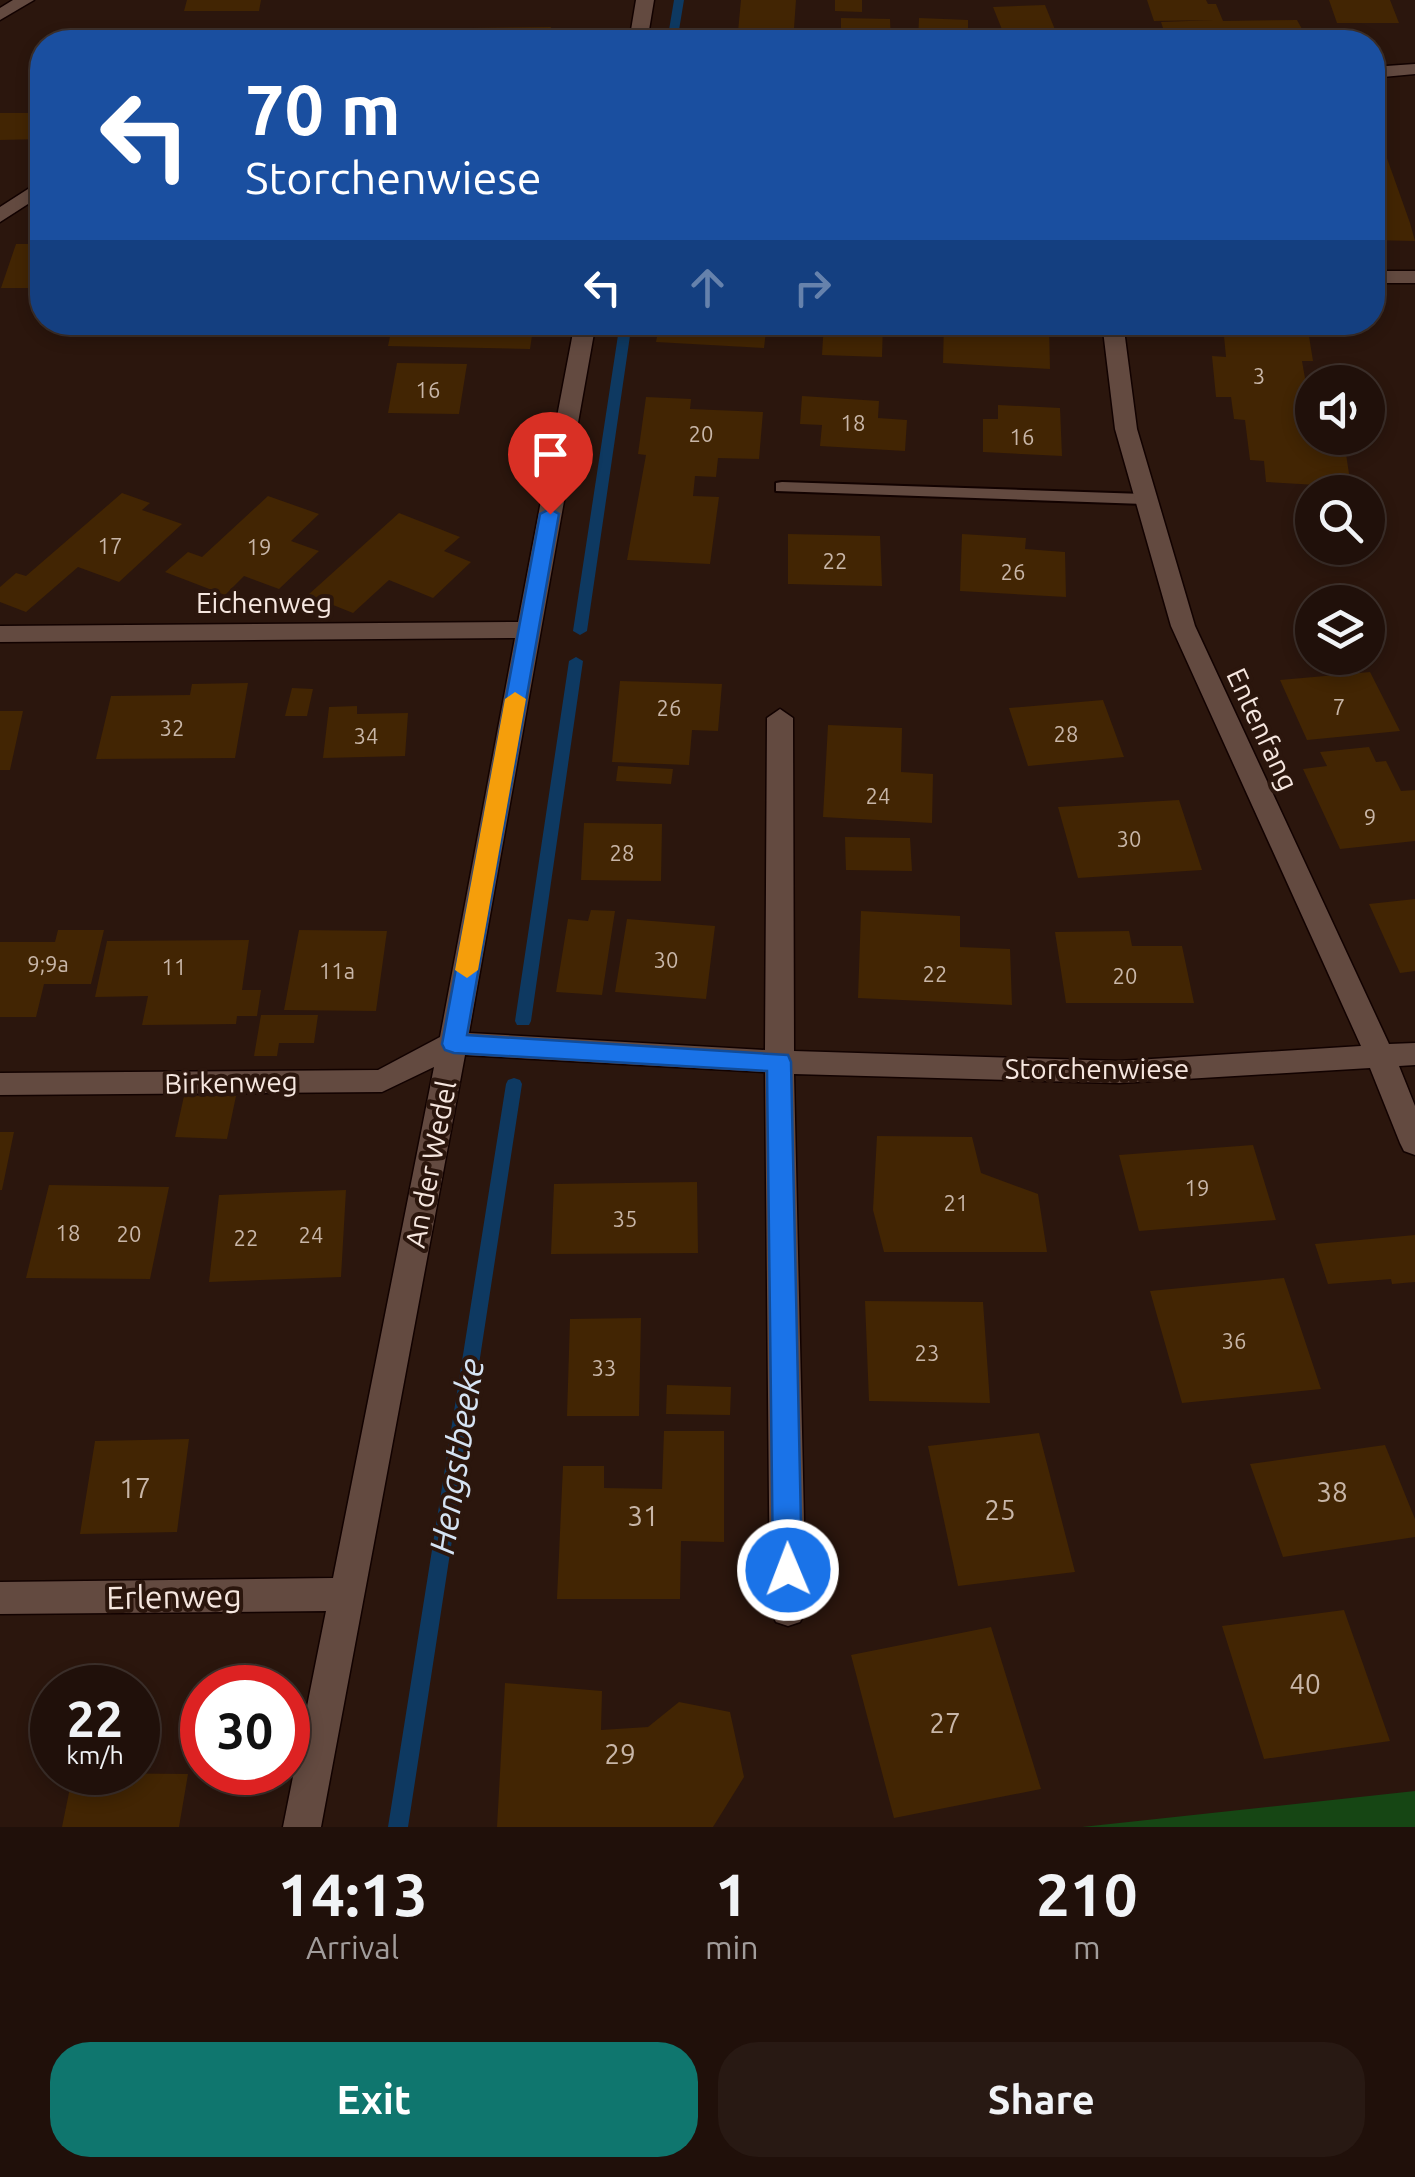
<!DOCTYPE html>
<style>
:root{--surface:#20100a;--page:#281913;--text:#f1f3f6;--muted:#a29d9c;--line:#3d302b;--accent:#0f766e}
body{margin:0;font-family:Ubuntu,sans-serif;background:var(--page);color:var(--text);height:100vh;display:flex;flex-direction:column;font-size:38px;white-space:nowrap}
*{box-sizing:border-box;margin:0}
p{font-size:32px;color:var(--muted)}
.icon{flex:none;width:55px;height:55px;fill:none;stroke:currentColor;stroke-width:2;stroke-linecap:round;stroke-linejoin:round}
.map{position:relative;height:1827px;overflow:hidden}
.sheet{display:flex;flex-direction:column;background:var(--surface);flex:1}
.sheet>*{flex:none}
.hud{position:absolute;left:30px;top:30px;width:1355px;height:305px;border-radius:40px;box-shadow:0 5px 15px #0003,0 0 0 2px var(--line);background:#1a4fa0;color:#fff;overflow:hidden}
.controls{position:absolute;left:1295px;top:365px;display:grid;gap:20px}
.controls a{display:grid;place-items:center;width:90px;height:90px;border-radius:50%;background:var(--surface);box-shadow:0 5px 15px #0003,0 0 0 2px var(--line);font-size:50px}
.speed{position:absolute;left:30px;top:1665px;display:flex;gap:20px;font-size:50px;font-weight:700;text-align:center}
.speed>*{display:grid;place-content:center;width:130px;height:130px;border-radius:50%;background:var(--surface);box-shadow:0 5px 15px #0003,0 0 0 2px var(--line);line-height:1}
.speed small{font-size:25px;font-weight:400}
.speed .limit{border:15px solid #d22;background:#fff;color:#111}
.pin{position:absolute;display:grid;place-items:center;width:85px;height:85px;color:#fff;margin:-102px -42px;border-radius:50% 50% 50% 0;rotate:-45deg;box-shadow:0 0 10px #0007}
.pin .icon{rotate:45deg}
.me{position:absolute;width:110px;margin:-55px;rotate:359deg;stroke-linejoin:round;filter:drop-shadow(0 0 8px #0008)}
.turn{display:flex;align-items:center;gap:35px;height:210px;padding:0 50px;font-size:45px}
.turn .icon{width:130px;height:130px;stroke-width:2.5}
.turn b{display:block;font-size:70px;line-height:85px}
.lanes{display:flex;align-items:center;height:95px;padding:0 50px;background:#0003;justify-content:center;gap:50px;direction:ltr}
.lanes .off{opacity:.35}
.eta{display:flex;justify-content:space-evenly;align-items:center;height:170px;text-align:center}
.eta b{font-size:60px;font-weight:600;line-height:70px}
.action{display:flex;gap:20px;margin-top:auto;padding:20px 50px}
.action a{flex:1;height:115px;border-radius:40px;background:var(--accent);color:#fff;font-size:40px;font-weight:600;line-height:115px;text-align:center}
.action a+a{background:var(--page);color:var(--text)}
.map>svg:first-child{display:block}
.green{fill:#164614}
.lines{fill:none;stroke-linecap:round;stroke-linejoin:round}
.stream{fill:#0e3961;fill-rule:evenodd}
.building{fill:#422503}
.service-casing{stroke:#120200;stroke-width:4}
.minor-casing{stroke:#120200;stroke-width:3}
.secondary-casing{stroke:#120200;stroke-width:3}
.service{fill:#634a40;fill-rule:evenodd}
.minor{fill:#634a40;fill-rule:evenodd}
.secondary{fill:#634a40;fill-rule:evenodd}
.route{fill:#1a73e8;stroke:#114b97;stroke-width:2.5}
.slow{fill:#f59e0b}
.labels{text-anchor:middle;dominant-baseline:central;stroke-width:8;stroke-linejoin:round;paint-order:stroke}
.number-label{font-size:22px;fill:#c8b6a8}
.street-label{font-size:28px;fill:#f5e6df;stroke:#2b160d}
.near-number-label{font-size:28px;fill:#c8b6a8}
.near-street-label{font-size:32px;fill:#f5e6df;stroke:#2b160d}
.near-water-label{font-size:35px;font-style:italic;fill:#d5e3f3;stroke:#2b160d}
</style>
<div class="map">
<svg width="1415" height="1827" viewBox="0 0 1415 1827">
<rect width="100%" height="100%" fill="#2b160d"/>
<path class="green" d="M1415 1791V1827H1082Z"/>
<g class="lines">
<path class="stream" d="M674 0H684L677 42H667Z
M620 322H632L587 631 580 635 573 631Z
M576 657 583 661 531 1021 529 1025H517L515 1021 569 661Z
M514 1078 520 1080 522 1084 408 1827H388L506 1084 508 1080Z"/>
</g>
<path class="building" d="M187 0H261L259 11H184Z
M741 0H796L793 42H737Z
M835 0H862V12L835 11Z
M1147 0H1206L1208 4H1216L1223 21 1297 20 1302 29 1165 34 1161 22 1215 20 1154 21Z
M1329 0H1390L1399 23H1337Z
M1045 5 1060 42H1007L993 7Z
M841 18 890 19 891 42H841Z
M919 18 968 20V42H918Z
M551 27 550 42H469L470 28Z
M110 33 169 34 165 42H106Z
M306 34H365L363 42H305Z
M0 113H42V139L0 140Z
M1372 116 1410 223 1415 241 1372 240Z
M16 244H42V288H1Z
M393 322H534L530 349 388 346Z
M660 322H767L764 348 656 342Z
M824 322H883L882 357 822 355Z
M944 322 1049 326 1050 369 943 363Z
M1204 322H1290L1291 329 1308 330 1313 361H1302L1307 390H1312V438H1331L1334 454H1346L1351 487 1266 482 1264 461 1250 460 1245 420 1234 419 1231 397H1216L1212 356 1226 357 1224 336 1206 335Z
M397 363 467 364 459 414 388 413Z
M802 396 879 401 878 418 907 420 905 451 820 446 822 425 800 424Z
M646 397 691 399 690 409 763 412 759 459 718 458 716 477 695 476 693 496 719 497 710 564 627 560 646 455 638 454Z
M998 405 1060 408 1062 456 983 452V419H998Z
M122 493 150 503 142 510 182 524 119 582 78 567 26 612 0 602V587L16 573 26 576Z
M268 496 319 514 291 541 319 551 279 589 244 576 225 595 165 572 188 552 202 557Z
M399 513 460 537 444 551 471 562 433 598 389 580 353 613 308 595Z
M788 534 880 536 882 586 788 584Z
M962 534 1026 538 1025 549 1065 552 1066 597 960 591Z
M1370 672 1400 731 1307 740 1280 680Z
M620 681 722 684 718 731 692 730 689 765 612 762Z
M248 683 235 758 96 759 111 696 190 695 192 684Z
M292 688 313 689 307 716H285Z
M1103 700 1124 757 1028 766 1009 708Z
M357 706V714L408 713 405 756 323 758 329 707Z
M0 711H23L10 770H0Z
M828 725 902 728 901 772 933 774 932 823 823 817Z
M1369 747 1376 762 1386 761 1401 791 1415 790V841L1340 849 1303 769 1327 766 1320 752Z
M618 766 673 769 671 784 616 781Z
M1179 800 1202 870 1078 878 1058 807Z
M584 823 662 824 661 881 581 880Z
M845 837 910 838 912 871 846 870Z
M1415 899V971L1400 973 1369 904Z
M591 910 615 911 602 995 556 992 568 919 588 921Z
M861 911 960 916V947L1010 949 1012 1005 858 998Z
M627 919 715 926 706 999 615 992Z
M58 930H104L91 984H44L36 1017H0V942H55Z
M299 930 387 931 376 1011 284 1010Z
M1129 931 1132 946H1182L1194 1003H1066L1055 932Z
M249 940 242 990H261L257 1016H237L236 1024 142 1025 148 996 95 997 107 941Z
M261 1015H318L314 1043H279L277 1056H254Z
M184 1096H236L227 1139 175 1137Z
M0 1132H14L2 1190H0Z
M877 1136 972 1137 981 1173 1038 1194 1047 1252H884L873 1210Z
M1253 1145 1276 1220 1139 1231 1119 1155Z
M697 1182 698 1253 551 1254 554 1184Z
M49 1185 169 1187 150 1279 26 1278Z
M346 1190 341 1277 209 1282 219 1195Z
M1415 1235V1282L1392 1284 1391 1279 1328 1284 1315 1244Z
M1284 1278 1321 1389 1182 1403 1150 1291Z
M865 1301 983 1302 990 1403 869 1401Z
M641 1318 639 1416H567L570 1319Z
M667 1385 731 1387 730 1415 666 1414Z
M664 1431H724V1542L681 1541 680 1599H557L563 1466H604V1488L662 1489Z
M1039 1433 1075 1572 958 1586 928 1446Z
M189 1439 177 1532 80 1534 95 1441Z
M1385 1445 1415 1519V1537L1283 1557 1250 1464Z
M1344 1610 1390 1741 1264 1759 1222 1626Z
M991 1627 1041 1789 894 1818 851 1655Z
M505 1683 602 1691 601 1730 648 1727 679 1702 730 1712 744 1777 713 1827H497Z
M73 1773 188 1774 179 1827H62Z"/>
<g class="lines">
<g class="service-casing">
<path id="service" d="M782 482 1144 494 1152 499 1144 504 776 491V483Z"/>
</g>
<g class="minor-casing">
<path id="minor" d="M636 0H654L647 42H629Z
M1415 64V74L1372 78V67Z
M42 180V195L0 222V207Z
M1372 271H1415V283H1372Z
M575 322H596L469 1033 765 1050 767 718 780 709 793 718 794 1051 1119 1061 1361 1046 1171 626 1115 429 1102 322H1123L1137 429 1195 626 1389 1044 1415 1043V1065L1399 1066 1415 1106V1155L1404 1151 1400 1143 1370 1068 1119 1083 794 1074 806 1610 800 1622 788 1626 776 1622 770 1610 765 1072 465 1055 321 1827H283L326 1611 0 1614V1582L333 1578 434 1067 382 1092 0 1095V1073L378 1070 440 1037 515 638 0 642V626L518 622Z"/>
</g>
<g class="secondary-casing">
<path id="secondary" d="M13 0H34L0 20V8Z"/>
</g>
<use href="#service" class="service"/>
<use href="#minor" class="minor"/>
<use href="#secondary" class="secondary"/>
</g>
<path class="route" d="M550 509 559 514 467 1035 788 1055 791 1062 802 1570 798 1580 788 1584 777 1580 773 1570 767 1071 454 1053 445 1050 442 1044 540 514Z"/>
<path class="slow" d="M515 692 526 699 478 970 467 978 455 970 505 699Z"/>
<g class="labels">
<g class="number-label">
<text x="1259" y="375">3</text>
<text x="428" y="389">16</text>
<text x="853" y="422">18</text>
<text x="701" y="433">20</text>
<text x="1022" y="436">16</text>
<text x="110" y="545">17</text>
<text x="259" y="546">19</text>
<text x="835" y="560">22</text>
<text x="1013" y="571">26</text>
<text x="1339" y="706">7</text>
<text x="669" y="707">26</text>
<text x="172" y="727">32</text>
<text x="1066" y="733">28</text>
<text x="366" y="735">34</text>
<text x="878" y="795">24</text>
<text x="1370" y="816">9</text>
<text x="1129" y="838">30</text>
<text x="622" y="852">28</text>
<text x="666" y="959">30</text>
<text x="48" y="963">9;9a</text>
<text x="174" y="966">11</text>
<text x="337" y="970">11a</text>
<text x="935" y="973">22</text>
<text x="1125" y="975">20</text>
<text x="1197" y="1187">19</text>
<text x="956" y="1202">21</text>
<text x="625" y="1218">35</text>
<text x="68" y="1232">18</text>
<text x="129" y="1233">20</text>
<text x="311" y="1234">24</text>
<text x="246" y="1237">22</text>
<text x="1234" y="1340">36</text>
<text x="927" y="1352">23</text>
<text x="604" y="1367">33</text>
</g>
<g class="street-label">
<text x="264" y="602">Eichenweg</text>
<text transform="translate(1263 729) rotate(65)">Entenfang</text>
<text x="1097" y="1068">Storchenwiese</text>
<text transform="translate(231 1082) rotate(-1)">Birkenweg</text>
<text transform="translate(430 1164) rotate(-79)">An der Wedel</text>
</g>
<g class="near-number-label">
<text x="135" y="1487">17</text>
<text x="1332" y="1491">38</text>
<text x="1000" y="1509">25</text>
<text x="643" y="1515">31</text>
<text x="1305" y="1683">40</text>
<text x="945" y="1722">27</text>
<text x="620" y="1753">29</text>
</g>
<g class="near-street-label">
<text transform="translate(174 1596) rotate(-1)">Erlenweg</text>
</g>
<g class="near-water-label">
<text transform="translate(456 1456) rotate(-81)">Hengstbeeke</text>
</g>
</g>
</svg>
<div class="controls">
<a><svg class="icon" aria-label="sound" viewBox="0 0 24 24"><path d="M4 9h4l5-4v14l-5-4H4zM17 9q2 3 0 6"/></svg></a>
<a><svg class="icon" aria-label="search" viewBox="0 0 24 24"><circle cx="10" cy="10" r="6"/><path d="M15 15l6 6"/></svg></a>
<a><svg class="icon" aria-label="layers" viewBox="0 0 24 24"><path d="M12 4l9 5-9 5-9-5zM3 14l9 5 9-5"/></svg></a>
</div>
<div class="speed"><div>22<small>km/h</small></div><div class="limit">30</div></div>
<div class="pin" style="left:550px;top:514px;background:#d93025"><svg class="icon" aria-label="arrive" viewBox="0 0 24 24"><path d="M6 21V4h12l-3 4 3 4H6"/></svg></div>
<svg class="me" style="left:788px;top:1570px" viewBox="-20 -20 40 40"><circle r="17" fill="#1a73e8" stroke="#fff" stroke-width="3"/><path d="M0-11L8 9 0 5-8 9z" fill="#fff"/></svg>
<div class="hud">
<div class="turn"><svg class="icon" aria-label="left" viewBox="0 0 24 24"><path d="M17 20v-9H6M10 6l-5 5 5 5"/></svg><div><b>70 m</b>Storchenwiese</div></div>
<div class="lanes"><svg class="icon" aria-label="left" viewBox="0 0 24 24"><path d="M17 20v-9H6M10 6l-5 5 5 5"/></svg><svg class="icon off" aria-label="ahead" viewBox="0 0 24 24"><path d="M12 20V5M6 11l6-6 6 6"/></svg><svg class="icon off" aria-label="right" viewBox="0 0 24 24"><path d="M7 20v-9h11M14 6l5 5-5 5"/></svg></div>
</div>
</div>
<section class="sheet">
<div class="eta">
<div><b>14:13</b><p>Arrival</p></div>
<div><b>1</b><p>min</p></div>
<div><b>210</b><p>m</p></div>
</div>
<div class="action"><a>Exit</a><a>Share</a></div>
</section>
